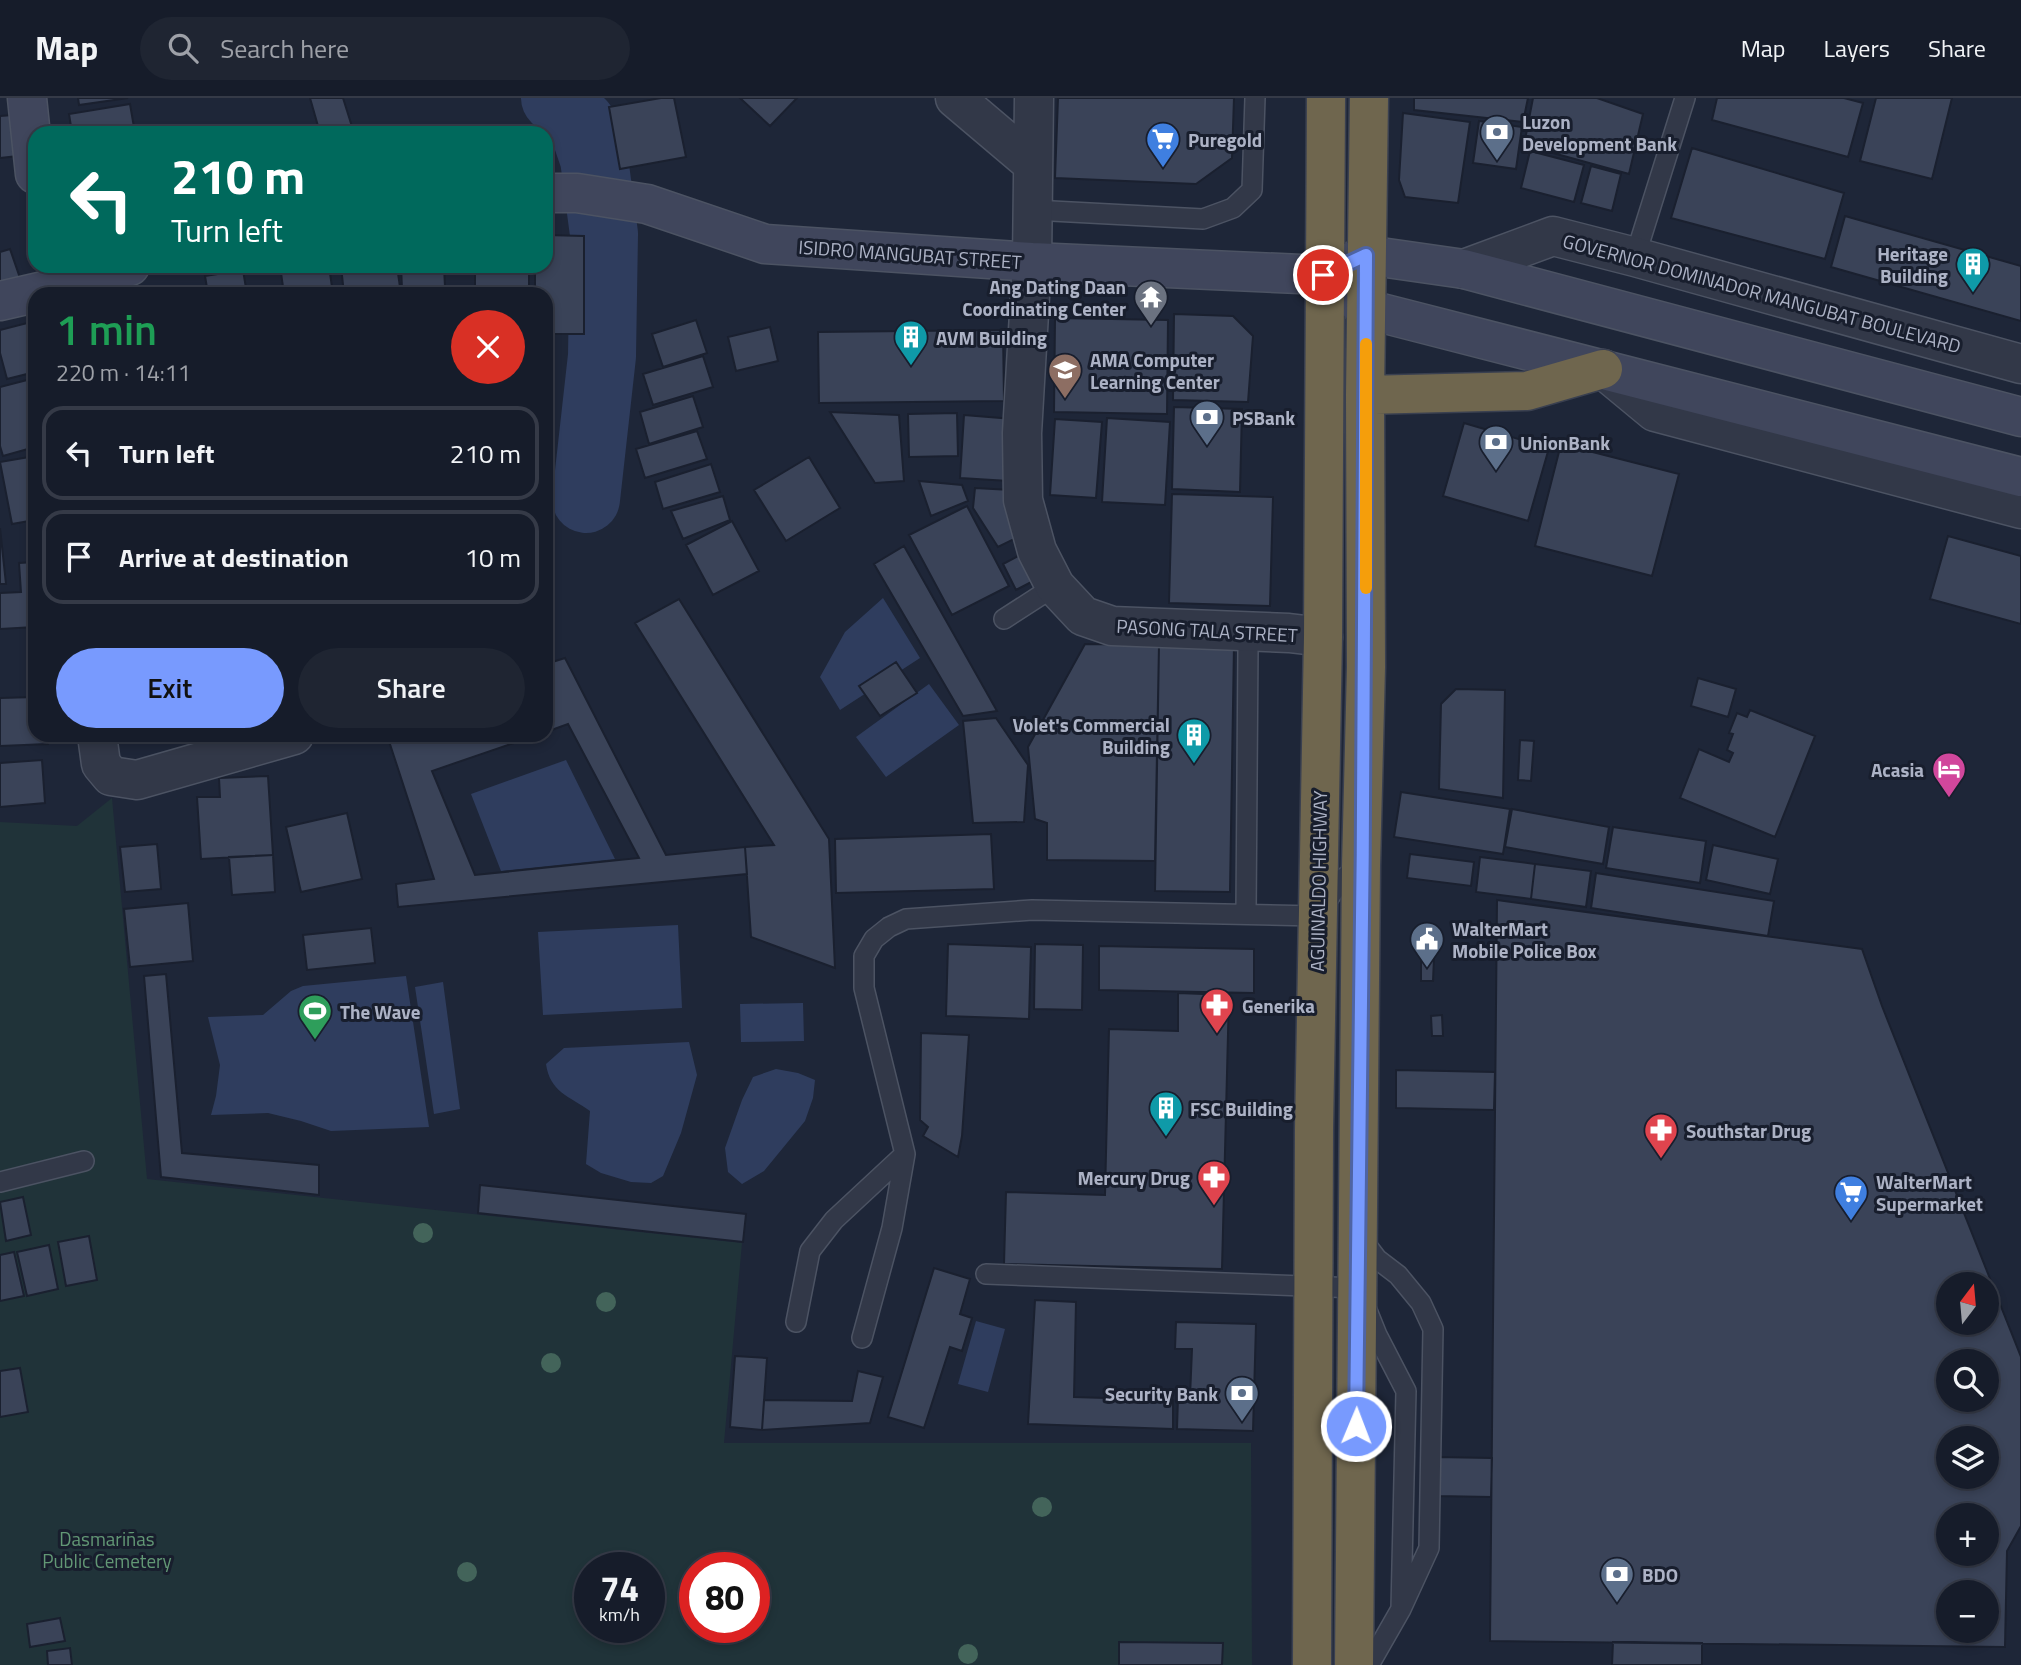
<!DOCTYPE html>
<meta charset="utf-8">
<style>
:root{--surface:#161c2a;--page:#1f2532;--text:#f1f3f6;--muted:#9ea1a8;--line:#353a47;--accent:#789afe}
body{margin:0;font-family:"Titillium Web",sans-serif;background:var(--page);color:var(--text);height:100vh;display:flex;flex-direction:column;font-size:26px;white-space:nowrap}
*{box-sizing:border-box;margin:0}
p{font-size:23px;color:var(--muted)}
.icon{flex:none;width:38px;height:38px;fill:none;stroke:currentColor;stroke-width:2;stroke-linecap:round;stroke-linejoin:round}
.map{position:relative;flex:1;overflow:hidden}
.details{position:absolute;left:28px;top:189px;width:525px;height:455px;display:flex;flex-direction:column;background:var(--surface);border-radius:21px;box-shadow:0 4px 10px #0003,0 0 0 2px var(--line)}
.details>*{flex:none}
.hud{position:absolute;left:28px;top:28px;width:525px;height:147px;border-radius:21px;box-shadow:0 4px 10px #0003,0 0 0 2px var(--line);background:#00695c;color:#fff;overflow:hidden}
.needle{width:46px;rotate:16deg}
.buttons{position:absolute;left:1936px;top:1174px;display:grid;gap:14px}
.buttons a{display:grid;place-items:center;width:63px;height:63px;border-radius:50%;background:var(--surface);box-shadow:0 4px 10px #0003,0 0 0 2px var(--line);font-size:35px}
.speed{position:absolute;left:574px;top:1454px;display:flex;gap:14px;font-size:35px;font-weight:700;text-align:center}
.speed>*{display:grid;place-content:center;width:91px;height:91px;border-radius:50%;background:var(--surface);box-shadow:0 4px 10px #0003,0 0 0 2px var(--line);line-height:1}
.speed small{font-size:18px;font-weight:400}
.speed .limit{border:10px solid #d22;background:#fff;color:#111}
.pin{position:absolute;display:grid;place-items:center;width:60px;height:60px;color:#fff;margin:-30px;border:4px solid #fff;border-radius:50%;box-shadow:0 2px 7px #0007}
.me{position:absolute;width:77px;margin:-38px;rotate:1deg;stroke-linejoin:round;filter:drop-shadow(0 0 5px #0008)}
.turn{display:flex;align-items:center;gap:24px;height:147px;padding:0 28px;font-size:32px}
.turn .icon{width:91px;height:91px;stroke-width:2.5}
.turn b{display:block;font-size:49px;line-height:60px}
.round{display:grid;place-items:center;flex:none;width:74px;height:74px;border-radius:37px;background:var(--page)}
.headline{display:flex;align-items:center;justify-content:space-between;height:119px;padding:0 28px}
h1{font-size:42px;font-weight:600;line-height:52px;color:#1e9e55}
.action{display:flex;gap:14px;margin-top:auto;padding:14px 28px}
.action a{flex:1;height:80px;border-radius:42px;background:var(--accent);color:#111;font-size:28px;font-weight:600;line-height:80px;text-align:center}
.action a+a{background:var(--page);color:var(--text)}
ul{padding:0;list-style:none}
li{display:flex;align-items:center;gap:21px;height:94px;margin:0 14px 10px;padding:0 14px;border:4px solid var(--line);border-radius:21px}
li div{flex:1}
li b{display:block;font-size:26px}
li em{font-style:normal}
header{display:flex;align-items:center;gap:42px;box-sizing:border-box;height:98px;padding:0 35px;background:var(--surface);border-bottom:2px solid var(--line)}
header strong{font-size:33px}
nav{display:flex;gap:38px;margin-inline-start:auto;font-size:24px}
.search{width:490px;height:63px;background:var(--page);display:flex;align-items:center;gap:18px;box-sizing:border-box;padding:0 24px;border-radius:38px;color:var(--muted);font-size:26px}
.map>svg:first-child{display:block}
.green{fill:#203339;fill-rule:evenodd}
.water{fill:#2f3d5e}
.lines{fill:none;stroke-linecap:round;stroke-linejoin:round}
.river{stroke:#2f3d5e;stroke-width:68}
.building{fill:#3a4358;stroke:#1a202f;stroke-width:2;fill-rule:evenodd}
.lane-casing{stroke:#4c5363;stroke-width:22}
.street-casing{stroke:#4c5363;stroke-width:41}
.secondary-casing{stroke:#4c5363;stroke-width:41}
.highway-casing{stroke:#3a4050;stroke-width:41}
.lane{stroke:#323848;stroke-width:19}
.street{stroke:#323848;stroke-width:38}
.secondary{stroke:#40465c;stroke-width:38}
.highway{stroke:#6f664e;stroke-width:38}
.tree{fill:#43645a}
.route-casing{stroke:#4e64a5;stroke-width:18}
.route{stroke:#789afe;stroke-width:12}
.slow{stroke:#f59e0b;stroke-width:12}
.labels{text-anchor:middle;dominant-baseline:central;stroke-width:6;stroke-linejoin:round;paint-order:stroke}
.poi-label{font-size:19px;font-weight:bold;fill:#acb2c5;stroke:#181e2d;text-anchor:start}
.street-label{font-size:19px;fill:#acb2c5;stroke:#181e2d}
.park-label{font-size:19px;fill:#629775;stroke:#181e2d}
</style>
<header>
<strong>Map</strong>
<div class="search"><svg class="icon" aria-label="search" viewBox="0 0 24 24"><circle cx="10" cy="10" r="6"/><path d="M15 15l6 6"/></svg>Search here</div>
<nav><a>Map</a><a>Layers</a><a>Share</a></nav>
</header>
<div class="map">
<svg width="2021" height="1567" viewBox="0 0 2021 1567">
<rect width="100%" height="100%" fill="#1e2638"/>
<path class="green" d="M112 700 147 1081 742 1145 724 1345H1251L1252 1567H0V724L77 728ZM590 1470H649V1530H590ZM695 1470H754V1530H695Z"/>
<path class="water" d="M883 500 920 560 840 612 820 579 845 534Z
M929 586 959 627 886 679 856 639Z
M566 662 615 761 501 773 471 696Z
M678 827 682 910 543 917 538 834Z
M406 878 429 1029 331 1033 301 1023 268 1015 211 1017 216 998 220 967 208 919 263 917 291 893 303 888Z
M443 884 460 1011 434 1016 415 889Z
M803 905 804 943 741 944 740 906Z
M689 944 697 977 681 1035 663 1078 651 1085 631 1084 601 1075 586 1066 590 1013C569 998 550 994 546 966L564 950Z
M776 971 798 975 815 982 813 1000 805 1023 764 1073 742 1086 728 1074 725 1050 742 1002 753 979Z
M976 1223 1005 1231 988 1294 958 1286Z"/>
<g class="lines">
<path class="river" d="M555 0 582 26 594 61 604 136 602 258 586 401"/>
</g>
<path class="building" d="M78 0H128L79 7Z
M310 0H343L354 35H320Z
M661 0H674L686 59 620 71 609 9Z
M740 0H797L770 28Z
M1058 0H1234L1232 60 1196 86 1055 80Z
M1414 0H1528L1523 24 1414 12Z
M1533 0H1597L1643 16 1629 76 1524 47Z
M1717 0H1844L1863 5 1848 59 1712 22Z
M1876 0H1952L1932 81 1860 63Z
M130 6 135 35H72L69 16Z
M1403 15 1470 24 1458 105 1405 99 1399 82Z
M13 17 18 58 0 60V18Z
M1479 23 1522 29 1516 71 1473 65Z
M1692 50 1844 95 1825 161 1671 120Z
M1530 53 1584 67 1574 104 1521 90Z
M1591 68 1621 76 1612 113 1581 105Z
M1845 118 2021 168V223L1831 169Z
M546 137 584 138V236H546V196H535V168H546Z
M10 151 20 180 0 187V154Z
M280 168H329L333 196H284Z
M341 168H397L401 196H344Z
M401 168H444L445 189 402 191Z
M475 168H529V196H475Z
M243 172 247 196H208L205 178Z
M196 189 197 196 142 195Z
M1174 216 1233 218 1253 238 1248 304 1173 302Z
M1055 220 1168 222 1167 316 1054 314Z
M696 222 707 255 663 269 652 236Z
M35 223V274L7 281 0 255V232Z
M770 229 778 263 736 273 728 239Z
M1003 232 1004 303 819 305 818 234Z
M703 258 713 289 653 307 643 276Z
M31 281 35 295V349L3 358 0 348V289Z
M693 298 703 329 649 346 640 314Z
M1174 309 1242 311 1240 394 1172 391Z
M830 314 899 317 904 383 875 385Z
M957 315 958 358 909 359 908 316Z
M964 317 1013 321 1009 383 960 380Z
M1107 320 1170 324 1165 407 1102 404Z
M1055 321 1102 324 1096 400 1050 397Z
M1464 325 1549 350 1528 423 1443 398Z
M697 333 707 361 645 380 636 351Z
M1561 346 1679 376 1652 478 1535 448Z
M35 358V422L12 426 0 364Z
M809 359 840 410 786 443 754 392Z
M711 366 720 394 663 411 655 384Z
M919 383 962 387 968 403 931 418Z
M975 390 1011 392 1020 438 998 449 973 410Z
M1172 396 1273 399 1270 508 1169 505Z
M723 398 730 422 683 441 671 413Z
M967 408 1009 488 952 517 909 437Z
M732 423 759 473 713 497 686 447Z
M0 430 6 486H0Z
M1948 438 2021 458V526L1930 501Z
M904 448 997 613 963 618 874 466Z
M1028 453 1041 479 1016 492 1003 466Z
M35 464V529L0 531V495L21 494 19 465Z
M546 498 551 544H546Z
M679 501 829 741 835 870 751 839 745 749 774 747 635 525Z
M1085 546 1159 547 1155 763 1047 762V725L1035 721 1028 649Z
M1159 547H1234L1230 794 1155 793Z
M565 560 666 757 745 749 747 776 398 809 396 786 434 781 387 637H537L432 673 475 777 639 760 568 626 546 634V566Z
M896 564 917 595 880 618 859 588Z
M1698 580 1736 591 1728 619 1691 608Z
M1456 591 1505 592 1503 700 1439 691 1441 606Z
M35 599V637H48V646L0 648V600Z
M1750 612 1815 638 1775 739 1680 700 1699 651 1729 664 1733 655 1727 652 1733 636 1729 635 1737 615 1747 619Z
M996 620 1028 667 1024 724 973 725 963 623Z
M1520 642 1534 643 1531 683 1518 682Z
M42 662 45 705 0 709V665Z
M268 678 273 757 201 761 197 699H220L219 680Z
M1401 694 1510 711 1503 756 1394 739Z
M1512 711 1609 729 1603 766 1505 749Z
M347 715 362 781 301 794 286 729Z
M1613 729 1706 743 1700 785 1606 770Z
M991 736 994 791 836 795 835 741Z
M157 746 161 791 125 794 120 749Z
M1713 747 1778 761 1770 796 1706 782Z
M1410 756 1474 764 1471 788 1407 780Z
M273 757 275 794 232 797 229 759Z
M1480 759 1535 766 1531 801 1476 794Z
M1535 766 1591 773 1586 809 1531 801Z
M1596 775 1774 803 1768 838 1591 810Z
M1497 802 1862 851 1882 908 2021 1259V1428L2007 1453 2005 1549 1490 1543ZM1948 1186H1986V1225H1948ZM1948 1264H1986V1302H1948ZM1948 1340H1986V1379H1948ZM1948 1418H1986V1456H1948ZM1948 1494H1986V1533H1948Z
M188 805 193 863 130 869 124 811Z
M371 830 375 865 307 872 303 837Z
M948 846 1031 849 1029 921 946 918Z
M1035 846 1083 847 1082 912 1034 911Z
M1099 848 1254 851V895L1099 892Z
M1421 859 1434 860 1433 883H1421Z
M166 876 182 1055 319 1067V1097L161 1079 144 878Z
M1178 895 1229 897 1222 1171 1004 1166 1006 1094 1105 1097 1109 931 1178 933Z
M1442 917 1443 938H1432L1431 918Z
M921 935 969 937 962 1038 958 1059 923 1038 928 1029 920 1022Z
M1396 972 1495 974 1494 1012 1396 1010Z
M480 1087 746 1116 743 1144 478 1115Z
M23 1099 31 1137 6 1143 0 1104Z
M89 1138 97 1182 66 1188 58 1144Z
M49 1147 58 1191 27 1198 17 1154Z
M14 1154 24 1198 0 1203V1157Z
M934 1170 970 1181 960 1216 972 1220 962 1253 950 1249 924 1330 888 1319Z
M1035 1202 1076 1204 1074 1299 1173 1302V1331L1028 1326Z
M1176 1224 1256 1226 1253 1333 1177 1331 1178 1298 1190 1299 1192 1251H1175Z
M735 1258 767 1260 762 1332 730 1329Z
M20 1270 28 1314 0 1319V1273Z
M858 1273 883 1279 870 1325 762 1332 764 1302 852 1303Z
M1436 1359 1492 1360 1491 1399 1436 1398Z
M60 1520 65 1543 30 1549 27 1526Z
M1119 1544 1223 1545 1222 1567H1119Z
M1613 1544 1702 1545V1567H1612Z
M70 1550 72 1567H48L47 1553Z"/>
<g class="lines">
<g class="lane-casing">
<path id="lane" d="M1033 112 1203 121 1233 110 1252 92 1255 0
M1635 159 1685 0
M1004 521 1055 488
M1246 816 1248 548
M0 1084 84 1063
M1361 1140 1377 1161 1398 1177 1421 1205 1433 1231 1429 1450 1401 1511 1369 1567
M986 1176 1358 1190 1377 1237 1406 1293 1401 1511
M796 1224 810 1153 834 1122 905 1056
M862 1240 892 1130 905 1056 864 890V858L874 841 889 829 906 821 1032 812 1317 818 1341 782 1361 768"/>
</g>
<g class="street-casing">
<path id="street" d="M955 0 1033 66
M1034 0 1032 164 1022 335 1023 402 1037 453 1055 488 1083 518 1112 528 1289 535 1323 539
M1464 171 1553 138 1635 159 2021 266
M1603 271 1655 314 2021 411
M97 637 101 666 111 678 137 682 294 637"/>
</g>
<g class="secondary-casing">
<path id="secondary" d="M27 0 35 76
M546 95H577L647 106 765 146 1032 164 1323 177 1366 157 1464 171 2021 319
M1341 191 1366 211 2021 379
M0 203 48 192 130 168"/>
</g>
<g class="highway-casing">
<path id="highway" d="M1365 297 1527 293 1603 271
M1312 1567 1314 1031 1323 539 1326 0
M1354 1567 1361 768 1366 569 1365 297 1369 0"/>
</g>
<use href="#lane" class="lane"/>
<use href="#street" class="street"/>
<use href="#secondary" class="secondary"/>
<use href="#highway" class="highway"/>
</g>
<g class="tree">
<circle cx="423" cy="1135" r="10"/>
<circle cx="606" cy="1204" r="10"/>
<circle cx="551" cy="1265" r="10"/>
<circle cx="1042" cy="1409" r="10"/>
<circle cx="467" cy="1474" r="10"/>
<circle cx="968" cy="1556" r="10"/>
</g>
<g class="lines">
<g class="route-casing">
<path id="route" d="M1323 177 1366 157C1366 547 1361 938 1356 1328"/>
</g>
<use href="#route" class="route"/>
<path class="slow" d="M1366 246V490"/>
</g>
<defs>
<g id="bank-pin" transform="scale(1.75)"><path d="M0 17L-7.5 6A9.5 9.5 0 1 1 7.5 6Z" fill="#5c6f8a" stroke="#181e2d"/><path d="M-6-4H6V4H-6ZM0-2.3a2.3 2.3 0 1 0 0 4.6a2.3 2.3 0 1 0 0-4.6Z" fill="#fff"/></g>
<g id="supermarket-pin" transform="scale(1.75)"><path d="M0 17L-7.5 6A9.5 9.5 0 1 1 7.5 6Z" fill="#3f7fe0" stroke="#181e2d"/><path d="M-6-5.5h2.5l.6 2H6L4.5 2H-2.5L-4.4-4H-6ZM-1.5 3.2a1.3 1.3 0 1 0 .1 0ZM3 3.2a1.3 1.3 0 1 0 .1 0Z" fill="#fff"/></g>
<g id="building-pin" transform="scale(1.75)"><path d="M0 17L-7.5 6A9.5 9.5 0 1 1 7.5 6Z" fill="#0f9aa8" stroke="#181e2d"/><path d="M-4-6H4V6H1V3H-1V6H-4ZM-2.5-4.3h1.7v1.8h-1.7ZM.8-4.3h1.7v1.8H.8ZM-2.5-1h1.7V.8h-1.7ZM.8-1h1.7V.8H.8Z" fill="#fff"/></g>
<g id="temple-pin" transform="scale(1.75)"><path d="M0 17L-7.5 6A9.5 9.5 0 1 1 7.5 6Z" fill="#6b7280" stroke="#181e2d"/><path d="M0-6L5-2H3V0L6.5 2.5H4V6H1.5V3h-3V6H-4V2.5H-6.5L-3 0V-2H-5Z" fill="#fff"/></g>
<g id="school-pin" transform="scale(1.75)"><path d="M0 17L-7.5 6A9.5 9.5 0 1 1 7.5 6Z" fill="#8d6e63" stroke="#181e2d"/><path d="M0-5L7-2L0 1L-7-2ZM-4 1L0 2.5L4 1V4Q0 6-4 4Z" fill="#fff"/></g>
<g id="hotel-pin" transform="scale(1.75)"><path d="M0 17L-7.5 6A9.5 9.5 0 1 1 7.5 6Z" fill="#d1479c" stroke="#181e2d"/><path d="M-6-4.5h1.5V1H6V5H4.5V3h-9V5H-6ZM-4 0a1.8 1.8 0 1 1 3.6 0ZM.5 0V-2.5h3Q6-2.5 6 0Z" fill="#fff"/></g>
<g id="civic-pin" transform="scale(1.75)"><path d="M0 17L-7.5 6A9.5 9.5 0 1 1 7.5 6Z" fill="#5c6f8a" stroke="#181e2d"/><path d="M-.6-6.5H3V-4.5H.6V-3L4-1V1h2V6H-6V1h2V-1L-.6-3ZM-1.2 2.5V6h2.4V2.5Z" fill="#fff"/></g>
<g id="pharmacy-pin" transform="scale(1.75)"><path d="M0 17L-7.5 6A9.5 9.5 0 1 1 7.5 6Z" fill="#e0444e" stroke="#181e2d"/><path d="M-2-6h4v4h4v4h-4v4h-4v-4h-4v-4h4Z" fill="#fff"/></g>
<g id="stadium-pin" transform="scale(1.75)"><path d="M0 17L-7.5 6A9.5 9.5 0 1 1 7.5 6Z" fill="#2e9e5b" stroke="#181e2d"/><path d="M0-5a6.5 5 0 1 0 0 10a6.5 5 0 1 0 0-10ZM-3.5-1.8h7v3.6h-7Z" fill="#fff"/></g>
</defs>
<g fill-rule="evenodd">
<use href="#bank-pin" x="1497" y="34"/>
<use href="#supermarket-pin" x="1163" y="41"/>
<use href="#building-pin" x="1973" y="166"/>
<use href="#temple-pin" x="1151" y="199"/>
<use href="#building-pin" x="911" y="239"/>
<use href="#school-pin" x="1065" y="272"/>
<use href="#bank-pin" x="1207" y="319"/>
<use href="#bank-pin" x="1496" y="344"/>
<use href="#building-pin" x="1194" y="637"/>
<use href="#hotel-pin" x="1949" y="671"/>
<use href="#civic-pin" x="1427" y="841"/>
<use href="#pharmacy-pin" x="1217" y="907"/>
<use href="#stadium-pin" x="315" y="913"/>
<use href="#building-pin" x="1166" y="1010"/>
<use href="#pharmacy-pin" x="1661" y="1032"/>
<use href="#pharmacy-pin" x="1214" y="1079"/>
<use href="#supermarket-pin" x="1851" y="1094"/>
<use href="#bank-pin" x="1242" y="1295"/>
<use href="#bank-pin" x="1617" y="1476"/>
</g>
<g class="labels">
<g class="poi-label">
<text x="1522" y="23">Luzon<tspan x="1522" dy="22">Development Bank</tspan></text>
<text x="1188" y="41">Puregold</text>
<text x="1948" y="155" text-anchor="end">Heritage<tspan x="1948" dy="22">Building</tspan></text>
<text x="1126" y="188" text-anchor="end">Ang Dating Daan<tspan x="1126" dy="22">Coordinating Center</tspan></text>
<text x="936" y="239">AVM Building</text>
<text x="1090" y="261">AMA Computer<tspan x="1090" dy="22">Learning Center</tspan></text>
<text x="1232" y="319">PSBank</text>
<text x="1520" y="344">UnionBank</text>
<text x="1170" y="626" text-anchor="end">Volet's Commercial<tspan x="1170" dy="22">Building</tspan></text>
<text x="1924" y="671" text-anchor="end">Acasia</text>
<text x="1452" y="830">WalterMart<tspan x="1452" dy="22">Mobile Police Box</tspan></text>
<text x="1242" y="907">Generika</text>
<text x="340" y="913">The Wave</text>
<text x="1190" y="1010">FSC Building</text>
<text x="1686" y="1032">Southstar Drug</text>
<text x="1190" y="1079" text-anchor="end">Mercury Drug</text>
<text x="1876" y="1083">WalterMart<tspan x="1876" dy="22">Supermarket</tspan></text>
<text x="1218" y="1295" text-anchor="end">Security Bank</text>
<text x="1642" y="1476">BDO</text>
</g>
<g class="street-label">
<text transform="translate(910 156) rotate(4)">ISIDRO MANGUBAT STREET</text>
<text transform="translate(1762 195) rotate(15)">GOVERNOR DOMINADOR MANGUBAT BOULEVARD</text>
<text transform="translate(1207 532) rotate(3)">PASONG TALA STREET</text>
<text transform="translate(1318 783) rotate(-89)">AGUINALDO HIGHWAY</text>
</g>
<g class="park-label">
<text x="107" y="1440">Dasmariñas<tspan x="107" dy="22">Public Cemetery</tspan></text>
</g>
</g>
</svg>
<div class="buttons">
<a><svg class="needle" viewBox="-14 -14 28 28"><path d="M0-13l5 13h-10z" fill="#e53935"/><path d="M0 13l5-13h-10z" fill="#9ea1a8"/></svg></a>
<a><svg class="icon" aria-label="search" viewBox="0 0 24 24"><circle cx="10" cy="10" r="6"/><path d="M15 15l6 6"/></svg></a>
<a><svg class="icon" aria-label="layers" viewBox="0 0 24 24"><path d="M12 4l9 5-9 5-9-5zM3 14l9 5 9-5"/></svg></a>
<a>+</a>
<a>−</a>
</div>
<div class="speed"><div>74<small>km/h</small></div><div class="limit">80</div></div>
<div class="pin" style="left:1323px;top:177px;background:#d93025"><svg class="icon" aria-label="arrive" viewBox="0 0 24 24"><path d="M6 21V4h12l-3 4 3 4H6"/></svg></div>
<svg class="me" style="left:1356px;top:1328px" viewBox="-20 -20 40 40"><circle r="17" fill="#789afe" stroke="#fff" stroke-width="3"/><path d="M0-11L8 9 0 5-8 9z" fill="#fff"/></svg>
<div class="hud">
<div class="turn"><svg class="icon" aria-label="left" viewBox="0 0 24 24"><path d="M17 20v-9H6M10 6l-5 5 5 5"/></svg><div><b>210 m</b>Turn left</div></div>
</div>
<section class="details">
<div class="headline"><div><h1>1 min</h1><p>220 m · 14:11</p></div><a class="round" style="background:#d93025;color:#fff"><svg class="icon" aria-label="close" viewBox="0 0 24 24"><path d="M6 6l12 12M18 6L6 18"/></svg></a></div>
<ul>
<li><svg class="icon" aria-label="left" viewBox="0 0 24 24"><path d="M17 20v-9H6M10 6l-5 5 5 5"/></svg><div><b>Turn left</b></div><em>210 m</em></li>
<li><svg class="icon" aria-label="arrive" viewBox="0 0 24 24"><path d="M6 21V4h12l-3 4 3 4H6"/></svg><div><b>Arrive at destination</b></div><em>10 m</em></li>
</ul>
<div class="action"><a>Exit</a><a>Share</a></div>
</section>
</div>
